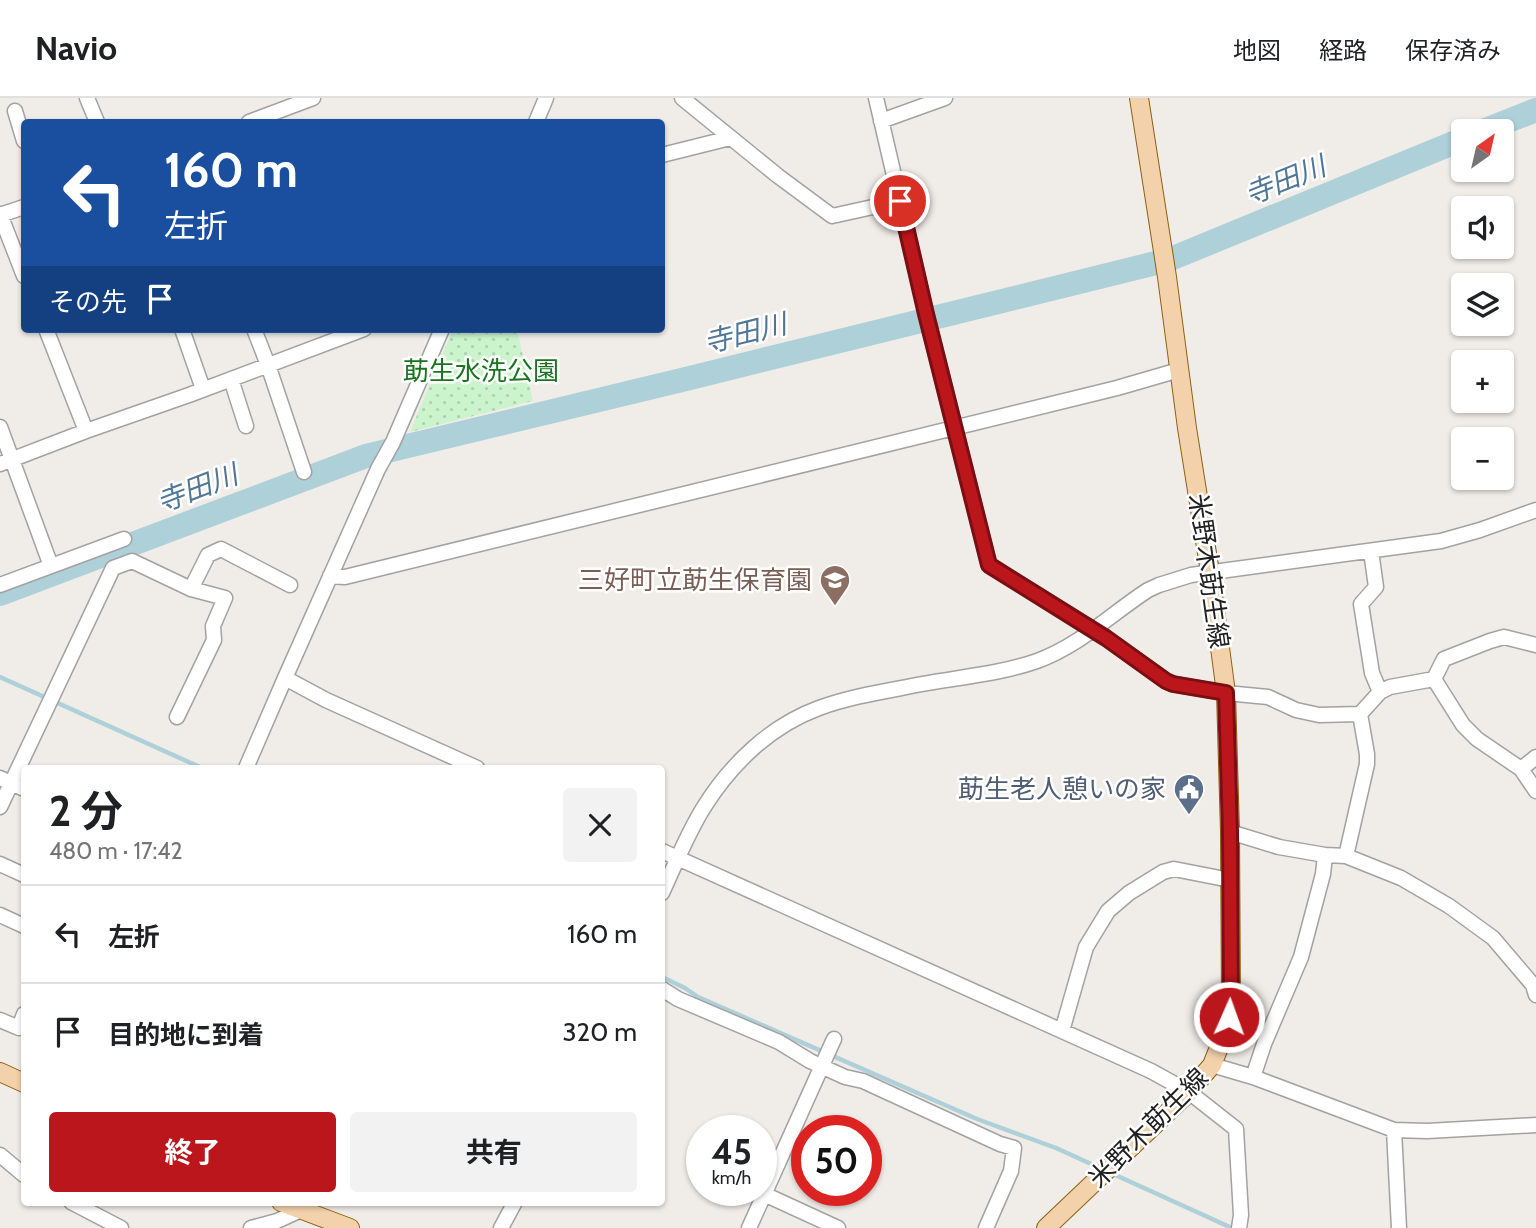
<!DOCTYPE html>
<html lang="ja">
<meta charset="utf-8">
<style>
:root{--surface:#fff;--page:#f2f2f2;--text:#202124;--muted:#757577;--line:#e0e0e0;--accent:#bb161c}
body{margin:0;font-family:Cabin,"Noto Sans JP",sans-serif;background:var(--page);color:var(--text);height:100vh;display:flex;flex-direction:column;font-size:26px;white-space:nowrap}
*{box-sizing:border-box;margin:0}
p{font-size:23px;color:var(--muted)}
.icon{flex:none;width:38px;height:38px;fill:none;stroke:currentColor;stroke-width:2;stroke-linecap:round;stroke-linejoin:round}
.map{position:relative;flex:1;overflow:hidden}
.details{position:absolute;left:21px;top:667px;width:644px;height:441px;display:flex;flex-direction:column;background:var(--surface);border-radius:7px;box-shadow:0 2px 5px #0004}
.details>*{flex:none}
.banner{position:absolute;left:21px;top:21px;width:644px;height:214px;border-radius:7px;box-shadow:0 2px 5px #0004;background:#1a4fa0;color:#fff;overflow:hidden}
.needle{width:46px;rotate:34deg}
.fabs{position:absolute;left:1451px;top:21px;display:grid;gap:14px}
.fabs a{display:grid;place-items:center;width:63px;height:63px;border-radius:7px;background:var(--surface);box-shadow:0 2px 5px #0004;font-size:35px}
.speed{position:absolute;left:686px;top:1017px;display:flex;gap:14px;font-size:35px;font-weight:700;text-align:center}
.speed>*{display:grid;place-content:center;width:91px;height:91px;border-radius:50%;background:var(--surface);box-shadow:0 2px 5px #0004;line-height:1}
.speed small{font-size:18px;font-weight:400}
.speed .limit{border:10px solid #d22;background:#fff;color:#111}
.pin{position:absolute;display:grid;place-items:center;width:60px;height:60px;color:#fff;margin:-30px;border:4px solid #fff;border-radius:50%;box-shadow:0 2px 7px #0007}
.me{position:absolute;width:77px;margin:-38px;rotate:2deg;stroke-linejoin:round;filter:drop-shadow(0 0 5px #0008)}
.turn{display:flex;align-items:center;gap:24px;height:147px;padding:0 28px;font-size:32px}
.turn .icon{width:91px;height:91px;stroke-width:2.5}
.turn b{display:block;font-size:49px;line-height:60px}
.then{display:flex;align-items:center;height:66px;padding:0 28px;background:#0003;gap:14px;font-size:26px}
.round{display:grid;place-items:center;flex:none;width:74px;height:74px;border-radius:7px;background:var(--page)}
.summary{display:flex;align-items:center;justify-content:space-between;height:119px;padding:0 28px}
h1{font-size:42px;font-weight:700;line-height:52px}
.button{display:flex;gap:14px;margin-top:auto;padding:14px 28px}
.button a{flex:1;height:80px;border-radius:7px;background:var(--accent);color:#fff;font-size:28px;font-weight:700;line-height:80px;text-align:center}
.button a+a{background:var(--page);color:var(--text)}
ul{padding:0;list-style:none}
li{display:flex;align-items:center;gap:21px;height:98px;padding:0 28px;border-top:2px solid var(--line)}
li div{flex:1}
li b{display:block;font-size:26px}
li em{font-style:normal}
header{display:flex;align-items:center;gap:42px;box-sizing:border-box;height:98px;padding:0 35px;background:var(--surface);border-bottom:2px solid var(--line)}
header strong{font-size:33px}
nav{display:flex;gap:38px;margin-inline-start:auto;font-size:24px}
.map>svg:first-child{display:block}
.park{fill:url(#park-dots)}
.lines{fill:none;stroke-linecap:round;stroke-linejoin:round}
.stream{stroke:#aed0d8;stroke-width:4.5}
.river{stroke:#aed0d8;stroke-width:24}
.minor-casing{stroke:#a2a2a2;stroke-width:17}
.major-casing{stroke:#8c5f11;stroke-width:20}
.minor{stroke:#fff;stroke-width:14}
.major{stroke:#f2d1ab;stroke-width:18}
.route-casing{stroke:#7a0e12;stroke-width:18}
.route{stroke:#bb161c;stroke-width:12}
.labels{text-anchor:middle;dominant-baseline:central;stroke-width:5;stroke-linejoin:round;paint-order:stroke}
.park-label{font-size:26px;fill:#18751d;stroke:#fff}
.street-label{font-size:26px;fill:#212121;stroke:#fff}
.education-label{font-size:26px;fill:#785e54;stroke:#fff;text-anchor:end}
.service-label{font-size:26px;fill:#4e5e75;stroke:#fff;text-anchor:end}
.water-label{font-size:28px;font-style:italic;fill:#507798;stroke:#fff}
</style>
<header>
<strong>Navio</strong>
<nav><a>地図</a><a>経路</a><a>保存済み</a></nav>
</header>
<div class="map">
<svg width="1536" height="1130" viewBox="0 0 1536 1130">
<defs>
<pattern id="park-dots" width="8" height="8" patternUnits="userSpaceOnUse" patternTransform="scale(1.75)"><rect width="8" height="8" fill="#cbf4cd"/><path d="M2 2h.1M6 6h.1" fill="none" stroke="#aed1b0" stroke-width="1.8" stroke-linecap="round"/></pattern>
</defs>
<rect width="100%" height="100%" fill="#f0ede8"/>
<path class="park" d="M453 231H517L533 303 410 334Z"/>
<g class="lines">
<path class="stream" d="M0 579 202 670
M662 879 685 890 698 899 977 1021 1056 1050 1100 1070
M1111 1075 1232 1130"/>
<path class="river" d="M1483 33 1536 12
M0 496 366 358 690 280 1168 162 1463 41"/>
<g class="minor-casing">
<path id="minor" d="M87 0 97 24
M682 0 778 78 832 118 900 103
M876 0 926 215 989 467 1106 540 1166 583 1173 586 1226 595 1268 599 1296 612 1319 617 1360 616 1380 594 1390 589 1434 581 1444 561 1490 543 1504 539 1536 547
M15 13 24 43
M881 23 945 0
M249 24 313 0
M536 24 546 0
M662 57 730 40
M0 116 24 178
M0 117 24 109
M46 231 86 333
M182 231 203 291
M254 231 268 267 304 374
M231 281 246 328
M0 329 51 468
M0 366 86 333 189 297 364 231
M1371 453 1376 489 1361 506 1372 575 1380 594
M330 478 345 479 1117 290 1179 272
M0 487 124 441
M285 580 326 602 477 670
M1434 581 1463 627 1477 641 1521 671 1536 693
M177 619 214 542 213 528 225 500 191 491
M246 670 285 580 378 371 393 344 442 231
M1521 671 1536 659
M0 680 24 691
M0 709 113 470 132 463 191 491 208 457 221 451 290 487
M1230 734 1279 749 1325 757 1346 758 1401 780 1449 808 1493 840 1533 887 1536 897
M662 753 1151 973 1189 994 1236 1031 1241 1117 1239 1130
M1346 758 1367 666V656L1360 616
M0 766 24 777
M662 795C675 767 687 736 704 709 731 666 770 628 819 610 852 598 887 593 922 586 960 579 1000 576 1037 563 1079 548 1111 516 1148 492L1159 487 1191 477 1441 443 1480 432 1536 412
M0 817 24 828
M662 891 678 901 779 944 810 963 845 979 863 983 1000 1046 1014 1050 1011 1073 986 1130
M0 922 19 930 24 916
M1062 933 1086 849 1108 813 1129 795 1163 774 1174 771 1230 782
M1212 967 1253 979 1394 1032 1427 1033 1536 1027
M1253 979 1264 946 1301 859 1323 776 1325 757
M1394 1032 1399 1130
M0 1057 24 1077
M764 1096 838 1130
M71 1104 121 1130
M251 1130 277 1123 301 1112
M501 1130 515 1104
M749 1130 834 941"/>
</g>
<g class="major-casing">
<path id="major" d="M0 974 24 985
M281 1104 350 1130
M1046 1130 1189 994 1212 967 1226 932 1231 908 1230 734 1226 595 1210 474 1187 330 1167 179 1139 0"/>
</g>
<use href="#minor" class="minor"/>
<use href="#major" class="major"/>
</g>
<g class="lines">
<g class="route-casing">
<path id="route" d="M900 103 926 216 989 467 1106 540 1166 583 1173 586 1226 595 1230 734 1231 908 1229 919"/>
</g>
<use href="#route" class="route"/>
</g>
<defs>
<g id="school-pin" transform="scale(1.575)"><path d="M0 17L-7.5 6A9.5 9.5 0 1 1 7.5 6Z" fill="#8d6e63" stroke="#fff"/><path d="M0-5L7-2L0 1L-7-2ZM-4 1L0 2.5L4 1V4Q0 6-4 4Z" fill="#fff"/></g>
<g id="civic-pin" transform="scale(1.575)"><path d="M0 17L-7.5 6A9.5 9.5 0 1 1 7.5 6Z" fill="#5c6f8a" stroke="#fff"/><path d="M-.6-6.5H3V-4.5H.6V-3L4-1V1h2V6H-6V1h2V-1L-.6-3ZM-1.2 2.5V6h2.4V2.5Z" fill="#fff"/></g>
</defs>
<g fill-rule="evenodd">
<use href="#school-pin" x="835" y="482"/>
<use href="#civic-pin" x="1189" y="691"/>
</g>
<g class="labels">
<g class="park-label">
<text x="481" y="273">莇生水洗公園</text>
</g>
<g class="street-label">
<text transform="translate(1209 473) rotate(82)">米野木莇生線</text>
<text transform="translate(1148 1030) rotate(-45)">米野木莇生線</text>
</g>
<g class="education-label">
<text x="812" y="482">三好町立莇生保育園</text>
</g>
<g class="service-label">
<text x="1166" y="691">莇生老人憩いの家</text>
</g>
<g class="water-label">
<text transform="translate(1285 82) rotate(-22)">寺田川</text>
<text transform="translate(745 235) rotate(-14)">寺田川</text>
<text transform="translate(197 390) rotate(-21)">寺田川</text>
</g>
</g>
</svg>
<div class="fabs">
<a><svg class="needle" viewBox="-14 -14 28 28"><path d="M0-13l5 13h-10z" fill="#e53935"/><path d="M0 13l5-13h-10z" fill="#757577"/></svg></a>
<a><svg class="icon" aria-label="sound" viewBox="0 0 24 24"><path d="M4 9h4l5-4v14l-5-4H4zM17 9q2 3 0 6"/></svg></a>
<a><svg class="icon" aria-label="layers" viewBox="0 0 24 24"><path d="M12 4l9 5-9 5-9-5zM3 14l9 5 9-5"/></svg></a>
<a>+</a>
<a>−</a>
</div>
<div class="speed"><div>45<small>km/h</small></div><div class="limit">50</div></div>
<div class="pin" style="left:900px;top:103px;background:#d93025"><svg class="icon" aria-label="arrive" viewBox="0 0 24 24"><path d="M6 21V4h12l-3 4 3 4H6"/></svg></div>
<svg class="me" style="left:1229px;top:919px" viewBox="-20 -20 40 40"><circle r="17" fill="#bb161c" stroke="#fff" stroke-width="3"/><path d="M0-11L8 9 0 5-8 9z" fill="#fff"/></svg>
<div class="banner">
<div class="turn"><svg class="icon" aria-label="left" viewBox="0 0 24 24"><path d="M17 20v-9H6M10 6l-5 5 5 5"/></svg><div><b>160 m</b>左折</div></div>
<div class="then">その先<svg class="icon" aria-label="arrive" viewBox="0 0 24 24"><path d="M6 21V4h12l-3 4 3 4H6"/></svg></div>
</div>
<section class="details">
<div class="summary"><div><h1>2 分</h1><p>480 m · 17:42</p></div><a class="round"><svg class="icon" aria-label="close" viewBox="0 0 24 24"><path d="M6 6l12 12M18 6L6 18"/></svg></a></div>
<ul>
<li><svg class="icon" aria-label="left" viewBox="0 0 24 24"><path d="M17 20v-9H6M10 6l-5 5 5 5"/></svg><div><b>左折</b></div><em>160 m</em></li>
<li><svg class="icon" aria-label="arrive" viewBox="0 0 24 24"><path d="M6 21V4h12l-3 4 3 4H6"/></svg><div><b>目的地に到着</b></div><em>320 m</em></li>
</ul>
<div class="button"><a>終了</a><a>共有</a></div>
</section>
</div>
